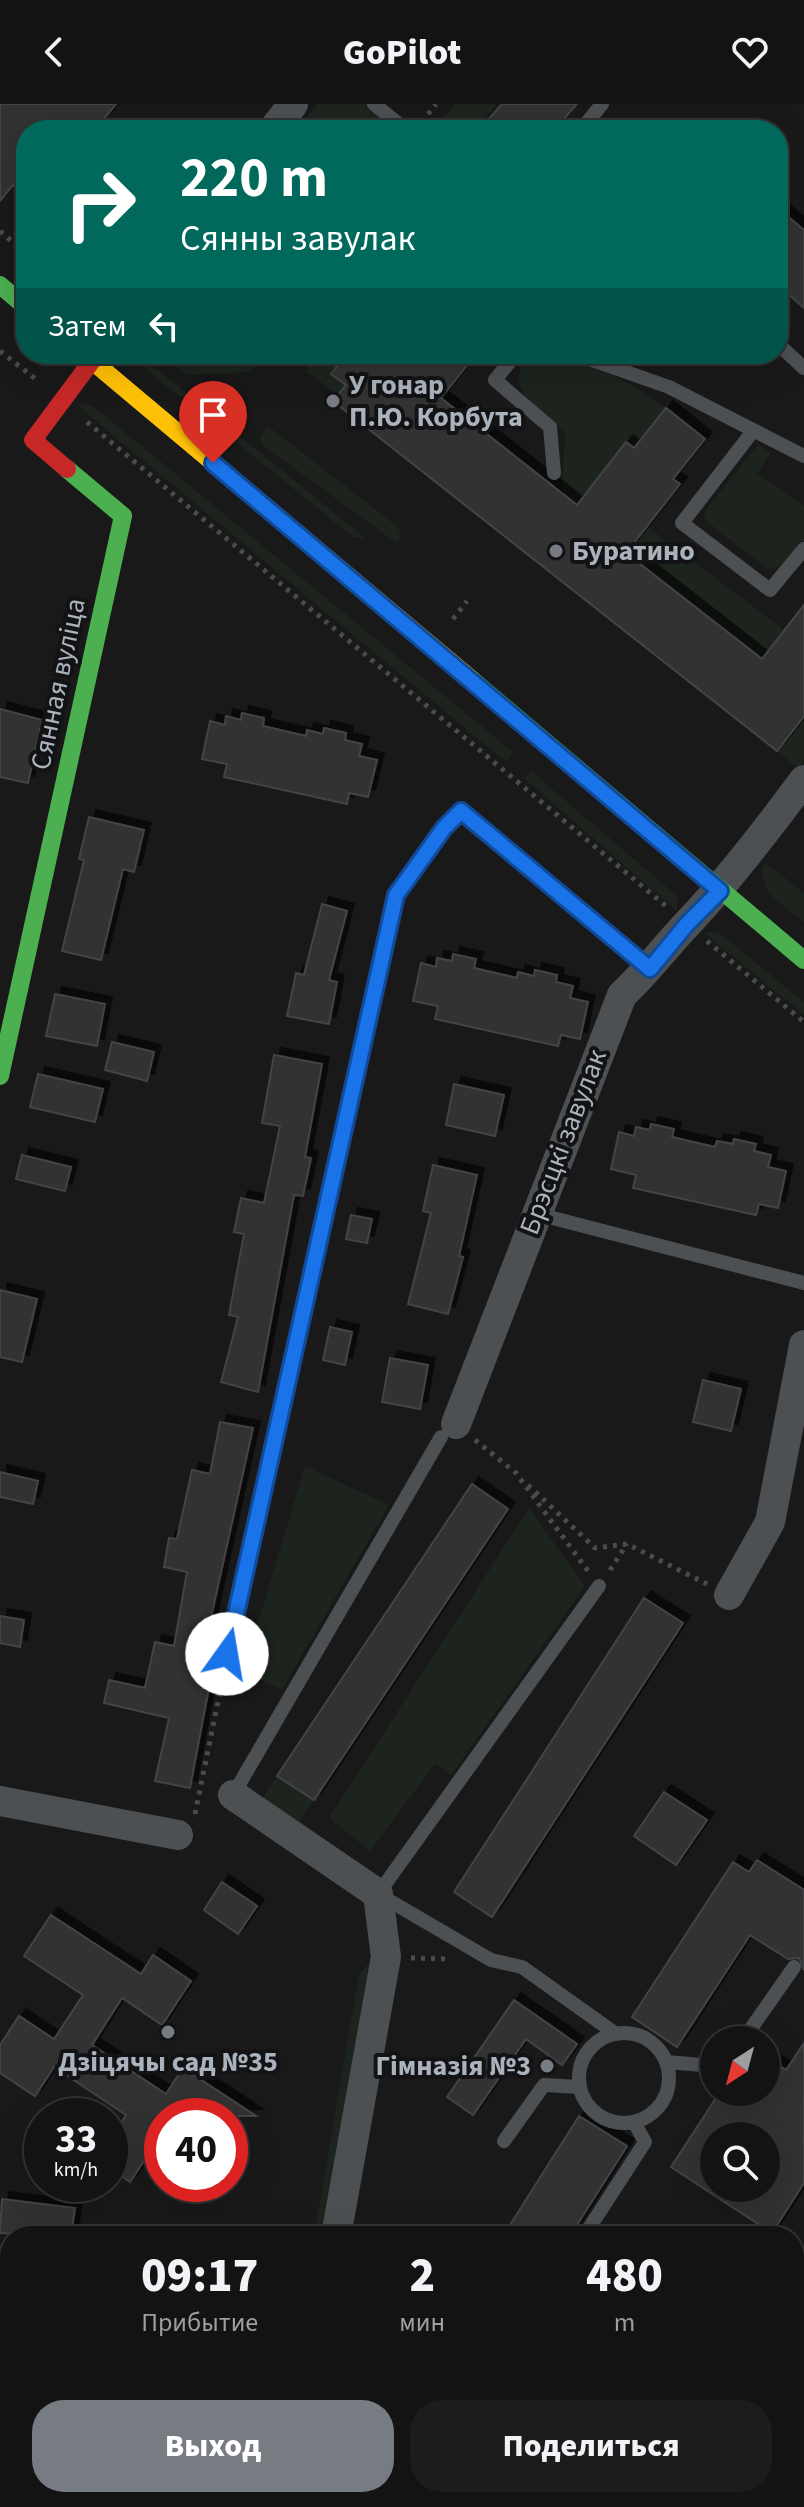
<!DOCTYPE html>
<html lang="ru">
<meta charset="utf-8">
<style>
:root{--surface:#131314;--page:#1c1c1d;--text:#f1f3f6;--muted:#9d9ea0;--line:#323234;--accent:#777c83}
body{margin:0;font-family:"Source Sans 3",sans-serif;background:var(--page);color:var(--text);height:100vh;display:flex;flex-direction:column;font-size:30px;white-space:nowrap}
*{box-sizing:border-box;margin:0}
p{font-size:26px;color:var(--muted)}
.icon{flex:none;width:44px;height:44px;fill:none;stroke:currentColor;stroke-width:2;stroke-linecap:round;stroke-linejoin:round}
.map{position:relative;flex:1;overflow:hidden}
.sheet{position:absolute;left:0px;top:2122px;width:804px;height:282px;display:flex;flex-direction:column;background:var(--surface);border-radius:32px 32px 0 0;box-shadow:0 8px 32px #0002,0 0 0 2px var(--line)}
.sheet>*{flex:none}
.top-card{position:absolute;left:16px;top:16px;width:772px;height:244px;border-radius:32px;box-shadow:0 8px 32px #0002,0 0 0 2px var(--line);background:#00695c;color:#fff;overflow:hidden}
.needle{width:52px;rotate:216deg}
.tools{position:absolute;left:700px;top:1922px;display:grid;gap:16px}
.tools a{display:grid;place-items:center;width:80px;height:80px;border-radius:50%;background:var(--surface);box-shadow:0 8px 32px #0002,0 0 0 2px var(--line);font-size:40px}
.speed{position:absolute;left:24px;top:1994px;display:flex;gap:16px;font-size:40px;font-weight:700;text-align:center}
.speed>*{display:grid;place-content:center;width:104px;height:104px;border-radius:50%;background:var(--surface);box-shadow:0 8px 32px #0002,0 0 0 2px var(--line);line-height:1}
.speed small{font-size:20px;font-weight:400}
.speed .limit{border:12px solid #d22;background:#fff;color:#111}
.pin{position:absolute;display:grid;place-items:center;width:68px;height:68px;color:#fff;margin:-82px -34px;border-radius:50% 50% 50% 0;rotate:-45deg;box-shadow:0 0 8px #0007}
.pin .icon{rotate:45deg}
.me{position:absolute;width:88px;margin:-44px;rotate:13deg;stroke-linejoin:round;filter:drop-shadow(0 0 6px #0008)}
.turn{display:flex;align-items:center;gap:28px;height:168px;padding:0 32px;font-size:36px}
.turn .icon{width:104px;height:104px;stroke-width:2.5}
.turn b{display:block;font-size:56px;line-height:68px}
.then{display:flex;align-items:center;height:76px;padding:0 32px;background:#0003;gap:16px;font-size:30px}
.eta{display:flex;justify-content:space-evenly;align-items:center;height:136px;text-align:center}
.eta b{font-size:48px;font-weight:800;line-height:56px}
.cta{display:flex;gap:16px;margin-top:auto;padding:16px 32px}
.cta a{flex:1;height:92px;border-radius:32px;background:var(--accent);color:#fff;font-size:32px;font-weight:800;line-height:92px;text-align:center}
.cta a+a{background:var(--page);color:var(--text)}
header{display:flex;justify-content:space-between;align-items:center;height:104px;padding:0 32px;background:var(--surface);font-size:36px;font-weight:800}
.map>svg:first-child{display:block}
.green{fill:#1d241d}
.building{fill:#313132;stroke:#424446;stroke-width:2;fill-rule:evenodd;filter:url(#shadow)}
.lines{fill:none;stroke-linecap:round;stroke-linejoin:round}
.path{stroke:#494b4d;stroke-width:5;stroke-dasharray:4 6;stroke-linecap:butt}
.lane{stroke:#4d5053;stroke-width:14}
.street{stroke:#4d5053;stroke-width:30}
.fast{stroke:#4caf50;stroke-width:18}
.slow{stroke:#ffc107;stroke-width:18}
.jam{stroke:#c62828;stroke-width:18}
.route-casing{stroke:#114b97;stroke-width:20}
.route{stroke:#1a73e8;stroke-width:14}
.poi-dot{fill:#777c83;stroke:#131316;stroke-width:3}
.labels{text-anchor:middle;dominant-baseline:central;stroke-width:8;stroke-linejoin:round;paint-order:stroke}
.poi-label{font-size:28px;font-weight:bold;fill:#aab2bb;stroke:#131316;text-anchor:start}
.street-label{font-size:28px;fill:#aab2bb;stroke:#131316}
</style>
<header><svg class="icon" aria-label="back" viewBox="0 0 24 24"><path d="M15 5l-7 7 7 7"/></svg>GoPilot<svg class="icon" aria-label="heart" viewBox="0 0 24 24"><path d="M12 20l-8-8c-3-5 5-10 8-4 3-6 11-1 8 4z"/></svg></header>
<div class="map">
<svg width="804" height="2403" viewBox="0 0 804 2403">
<defs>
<filter id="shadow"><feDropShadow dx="7" dy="-7" stdDeviation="0" flood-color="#0009"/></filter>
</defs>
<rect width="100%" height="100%" fill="#19191a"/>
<path class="green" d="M317 0H367L399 26H298Z
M454 0H497L475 26H434Z
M132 250H138L367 435 353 433 142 262Z
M162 250H264L251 268 187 271Z
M318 250H347L331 270 346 281 338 291 306 267Z
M531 250C582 250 625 275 666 304L634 344 626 338 585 406 562 389 565 328C541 308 498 283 531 250Z
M83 300 93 302 513 648 506 658 78 302Z
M268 322 398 423 401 432 398 440 261 340 260 333Z
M758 340 770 350 757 369 804 402V437L780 462 768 465 706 417 705 407Z
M640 417 784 526 776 536 784 542 769 561 615 440Z
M804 612V656L798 664 777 647Z
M531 667 677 792V807L525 675Z
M766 759 804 789V819L768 789 761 766Z
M717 827 804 898V911L704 829Z
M305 1362 389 1401 282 1585 243 1569Z
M529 1404 585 1482 451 1671 435 1660 370 1747 329 1714Z
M277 1672 314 1696 295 1725 258 1701Z
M369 1860 375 1861 325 2132H314L359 1870Z"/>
<path class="building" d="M0 0H116L95 26H26V92L13 81 0 97Z
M502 0H577L554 26H479Z
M778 104 804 126V204L778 181Z
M347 250H476L441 294 577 401 626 338 634 344 666 304 705 335 673 375 680 380 626 449 762 555 804 501V612L777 647 333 297 346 281 331 270Z
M0 605 42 616 28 679 0 673Z
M242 609 264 614 263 622 306 632 307 626 323 630 324 624 346 629 345 636 362 640 359 652 377 656 368 693 349 689 347 700 224 673 227 660 202 655 210 617 225 621 226 612 241 616Z
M89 713 144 726 134 768 123 765 101 856 62 847 84 756 79 755Z
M322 800 347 807 329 876 337 878 329 920 287 912 296 869 304 871Z
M453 850 476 855 474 864 517 874 518 868 534 872 535 866 557 871 556 878 573 882 570 894 588 898 580 935 561 931 558 942 435 915 438 902 413 897 421 859 436 863 437 854 452 857Z
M55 890 105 900 97 942 46 932Z
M112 938 154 948 147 977 105 966Z
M274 951 322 960 305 1053 311 1054 303 1092 294 1091 258 1288 221 1278 238 1213 229 1211 244 1130 234 1128 241 1094 264 1099 280 1022 262 1019Z
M38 970 103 985 95 1018 30 1003Z
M454 980 504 991 495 1032 446 1021Z
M651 1020 674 1025 672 1033 715 1043 717 1037 733 1040 734 1035 756 1040 754 1047 771 1051 768 1063 786 1067 778 1104 759 1100 756 1111 633 1084 636 1071 611 1065 619 1028 634 1032 636 1023 650 1026Z
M22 1051 71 1063 65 1087 16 1075Z
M433 1061 477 1071 459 1152 463 1153 448 1210 408 1200 431 1109 423 1107Z
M351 1111 372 1115 367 1139 346 1135Z
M0 1186 37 1195 22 1258 0 1253Z
M330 1223 352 1228 345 1261 323 1256Z
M390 1254 428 1261 420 1305 382 1298Z
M703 1276 741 1285 731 1327 693 1318Z
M220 1318 253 1324 204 1545V1558L212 1568 190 1684 155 1677 169 1614 104 1599 109 1576 145 1584 155 1538 174 1542 187 1468 164 1463 169 1434 177 1435 192 1366 210 1370Z
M0 1368 38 1377 33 1400 0 1393Z
M472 1380 508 1405 314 1696 277 1672Z
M644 1494 683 1519 492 1813 454 1788Z
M0 1512 24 1516 20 1543 0 1539Z
M664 1688 707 1716 676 1761 634 1732Z
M757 1756 804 1786V1866L799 1854 788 1855 750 1831 677 1943 632 1913 733 1758 749 1768Z
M222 1778 257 1802 238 1830 204 1806Z
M51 1811 141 1870 153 1851 191 1877 162 1921 122 1894 92 1941 166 1990 183 1964 256 2012H162V2030L130 2078 110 2064V2036L126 2011 54 1963 35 1992 0 1969V1941L19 1912 54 1935 83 1891 24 1852Z
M514 1896 577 1940 562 1961 526 1935 473 2011 447 1993Z
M804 1939V2079L772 2129 671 2063 720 1988H766V1953L786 1966ZM714 2032H766V2084H714Z
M579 2012 627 2042 570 2132H503Z
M2 2095 75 2104 71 2132 0 2129Z"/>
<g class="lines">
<path class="path" d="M422 18 436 0
M0 127 26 150
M0 247 37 276
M87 318 666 802
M453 515 467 497
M707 837 804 918
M475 1336 516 1369 588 1467
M528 1381 595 1444 627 1440 707 1480
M610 1466 627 1440
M195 1710 221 1583
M411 1854 449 1855"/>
<path class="lane" d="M374 0 406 26
M581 26 602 0
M778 240 804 264
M516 250 495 276 550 323 554 369
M575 250 669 283 804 352
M753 327 682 419 770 486 804 445
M545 1112 804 1179
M599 1482 378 1790 491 1856 522 1863 616 1930
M233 1691 441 1333
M579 1974a45 45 0 1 1 90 0a45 45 0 1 1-90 0Z
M743 1936 794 1863
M667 1958 714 1962
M504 2037 544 1981 580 1983
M584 2132 645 2038 634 2018
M76 2398 79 2394
M480 2403 486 2394"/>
<path class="street" d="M273 26 293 0
M456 1320 622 891C646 869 665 843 688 819 730 774 767 726 804 676
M729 1491 770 1418 804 1241
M233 1691 378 1790 386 1853 336 2132
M0 1697 178 1731
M283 2403 285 2394"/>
<path class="fast" d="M0 181 26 203
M472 576 804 856
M0 972 123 412 67 365"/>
<path class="slow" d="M84 250 472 576
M293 1255 396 791 444 724 461 707 547 779"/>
<path class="jam" d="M67 365 33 336 97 250
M547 779 650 865
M227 1550 293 1255"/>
</g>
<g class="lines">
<g class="route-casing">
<path id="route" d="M213 359 720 787 687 820 650 865 461 707 444 724 396 791 227 1550"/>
</g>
<use href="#route" class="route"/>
</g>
<g class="poi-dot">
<circle cx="333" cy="297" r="8"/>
<circle cx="556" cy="447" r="8"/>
<circle cx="168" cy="1928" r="8"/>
<circle cx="547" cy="1962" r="8"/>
</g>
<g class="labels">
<g class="poi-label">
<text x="349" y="281">У гонар<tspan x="349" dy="32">П.Ю. Корбута</tspan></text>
<text x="572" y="447">Буратино</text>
<text x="168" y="1958" text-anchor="middle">Дзіцячы сад №35</text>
<text x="531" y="1962" text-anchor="end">Гімназія №3</text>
</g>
<g class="street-label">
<text transform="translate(58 580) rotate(-78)">Сянная вуліца</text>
<text transform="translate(563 1038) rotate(-69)">Брэсцкі завулак</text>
</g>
</g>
</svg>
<div class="tools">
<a><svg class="needle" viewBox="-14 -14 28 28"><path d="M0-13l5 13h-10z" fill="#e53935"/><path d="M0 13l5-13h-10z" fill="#9d9ea0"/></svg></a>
<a><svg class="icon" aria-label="search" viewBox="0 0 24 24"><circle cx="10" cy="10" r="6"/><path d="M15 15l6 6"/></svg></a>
</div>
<div class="speed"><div>33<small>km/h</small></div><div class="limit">40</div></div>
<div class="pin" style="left:213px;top:359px;background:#d93025"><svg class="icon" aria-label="arrive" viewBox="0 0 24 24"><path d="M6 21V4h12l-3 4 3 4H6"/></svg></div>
<svg class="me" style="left:227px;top:1550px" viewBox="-20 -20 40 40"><circle r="19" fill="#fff"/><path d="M0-13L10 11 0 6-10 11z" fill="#1a73e8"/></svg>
<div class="top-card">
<div class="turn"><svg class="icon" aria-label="right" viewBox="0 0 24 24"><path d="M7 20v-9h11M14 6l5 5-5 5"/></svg><div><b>220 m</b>Сянны завулак</div></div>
<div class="then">Затем<svg class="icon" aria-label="left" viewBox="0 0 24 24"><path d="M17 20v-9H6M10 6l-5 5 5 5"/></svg></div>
</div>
<section class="sheet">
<div class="eta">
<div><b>09:17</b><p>Прибытие</p></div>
<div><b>2</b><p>мин</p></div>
<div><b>480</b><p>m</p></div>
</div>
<div class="cta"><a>Выход</a><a>Поделиться</a></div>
</section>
</div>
